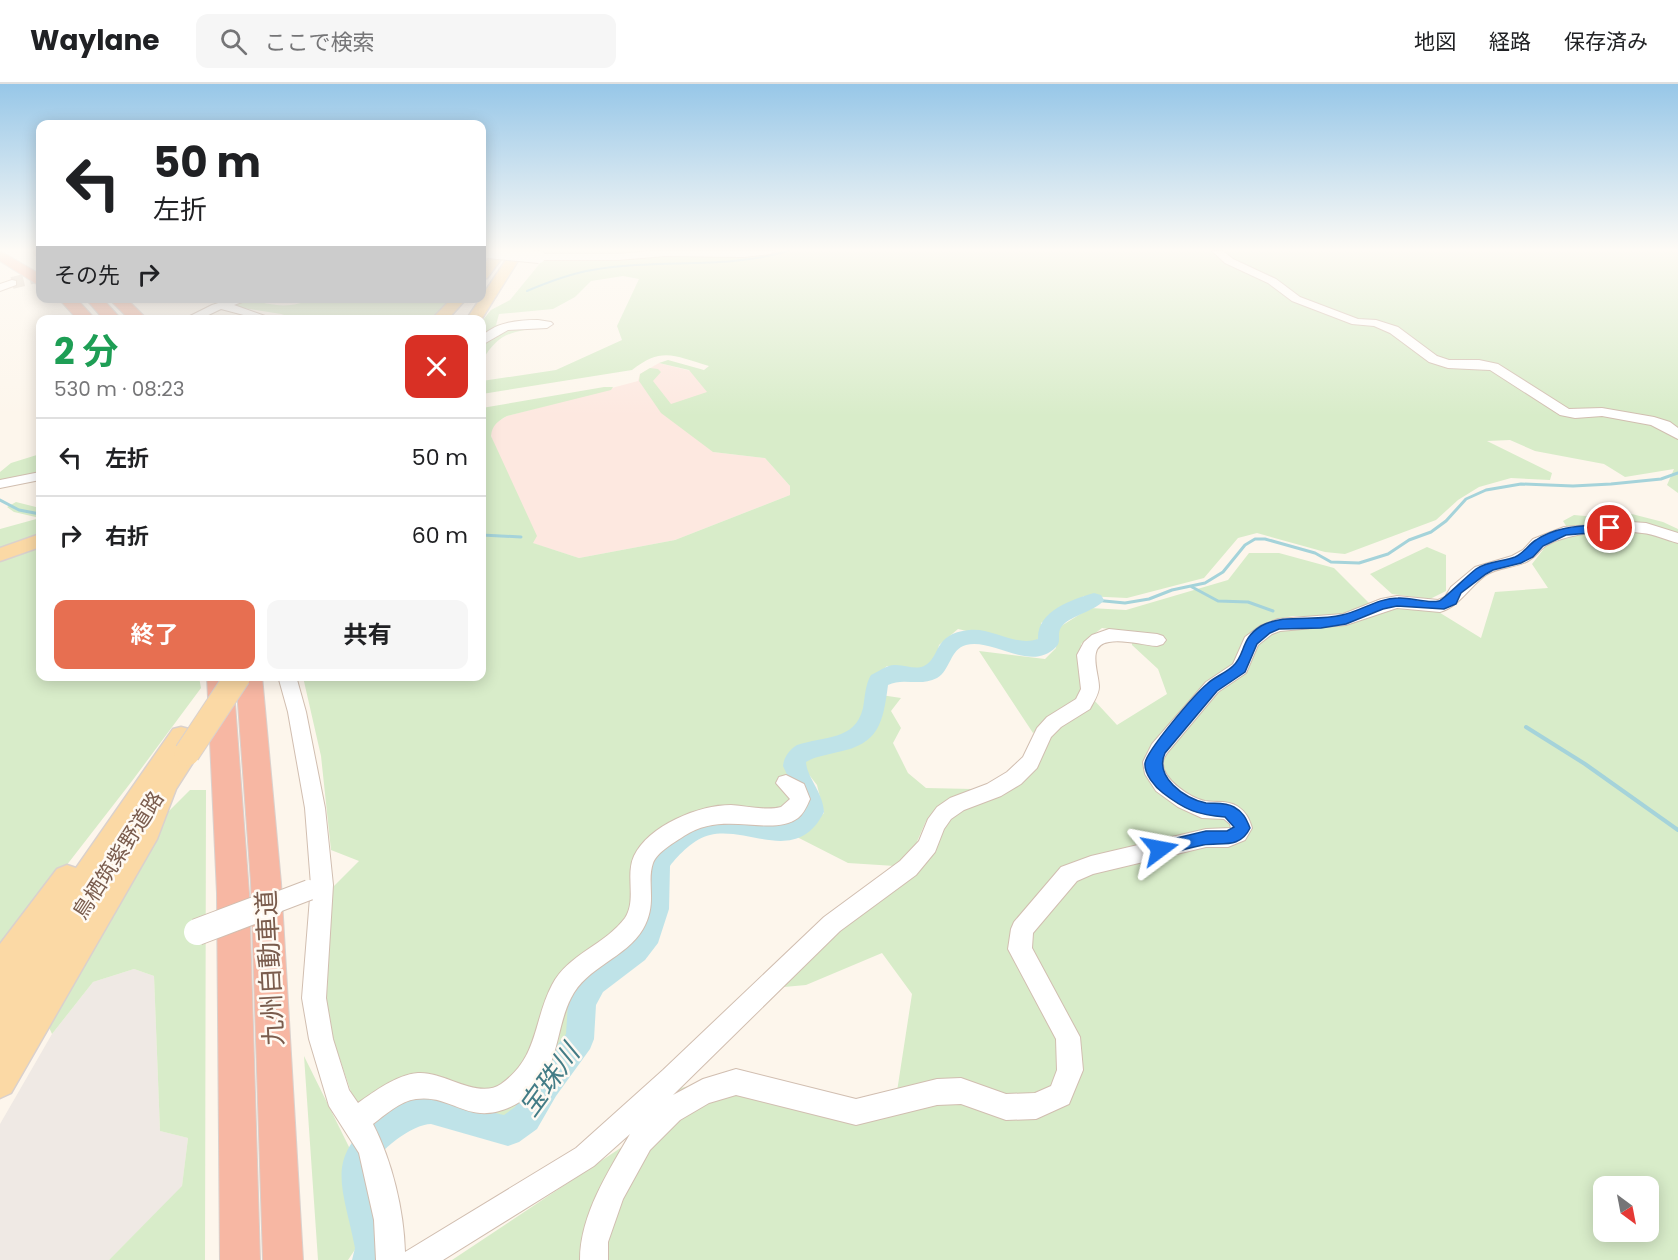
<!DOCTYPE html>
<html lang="ja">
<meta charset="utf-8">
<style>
:root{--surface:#fff;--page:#f6f6f6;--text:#202124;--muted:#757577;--line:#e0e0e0;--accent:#e76f51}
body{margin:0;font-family:Poppins,"Noto Sans JP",sans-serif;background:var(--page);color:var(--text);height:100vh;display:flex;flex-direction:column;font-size:22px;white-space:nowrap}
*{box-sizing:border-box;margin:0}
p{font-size:20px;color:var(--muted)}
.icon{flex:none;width:33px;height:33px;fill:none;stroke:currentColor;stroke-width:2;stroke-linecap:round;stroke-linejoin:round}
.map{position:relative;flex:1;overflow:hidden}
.side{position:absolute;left:36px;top:231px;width:450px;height:366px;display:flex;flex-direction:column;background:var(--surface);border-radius:12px;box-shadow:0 3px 15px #0003}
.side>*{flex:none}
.top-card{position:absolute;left:36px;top:36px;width:450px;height:183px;border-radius:12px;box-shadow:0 3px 15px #0003;background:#fff;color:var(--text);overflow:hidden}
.needle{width:39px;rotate:148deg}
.buttons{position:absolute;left:1593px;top:1092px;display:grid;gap:12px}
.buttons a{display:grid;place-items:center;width:66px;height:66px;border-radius:12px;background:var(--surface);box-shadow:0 3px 15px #0003;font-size:30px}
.pin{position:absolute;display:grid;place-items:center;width:51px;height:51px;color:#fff;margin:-26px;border:3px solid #fff;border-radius:50%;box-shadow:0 2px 6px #0007}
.me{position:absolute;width:66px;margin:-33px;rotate:77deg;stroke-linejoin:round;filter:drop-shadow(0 0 4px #0008)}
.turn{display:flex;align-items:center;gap:21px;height:126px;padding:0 18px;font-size:27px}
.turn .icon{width:78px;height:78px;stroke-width:2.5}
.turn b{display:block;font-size:42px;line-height:51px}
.then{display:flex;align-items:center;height:57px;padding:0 18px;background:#0003;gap:12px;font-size:22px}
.round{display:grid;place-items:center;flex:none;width:63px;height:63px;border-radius:12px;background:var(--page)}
.overview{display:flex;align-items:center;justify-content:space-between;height:102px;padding:0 18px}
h1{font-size:36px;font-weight:700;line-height:45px;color:#1e9e55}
.cta{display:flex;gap:12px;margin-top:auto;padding:12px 18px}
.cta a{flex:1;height:69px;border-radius:12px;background:var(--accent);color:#fff;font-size:24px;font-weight:700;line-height:69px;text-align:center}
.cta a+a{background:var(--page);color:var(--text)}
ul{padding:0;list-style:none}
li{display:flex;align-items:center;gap:18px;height:78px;padding:0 18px;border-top:2px solid var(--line)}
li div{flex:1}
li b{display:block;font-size:22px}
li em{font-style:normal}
header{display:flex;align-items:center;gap:36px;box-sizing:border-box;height:84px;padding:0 30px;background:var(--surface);border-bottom:2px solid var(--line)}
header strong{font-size:28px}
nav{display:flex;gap:33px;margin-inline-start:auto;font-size:21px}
.search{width:420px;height:54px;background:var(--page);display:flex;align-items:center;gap:15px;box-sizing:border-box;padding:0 21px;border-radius:12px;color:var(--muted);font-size:22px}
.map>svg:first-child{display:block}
.commercial{fill:#fde8e0}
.industrial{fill:#efe9e4}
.green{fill:#d8ecc9;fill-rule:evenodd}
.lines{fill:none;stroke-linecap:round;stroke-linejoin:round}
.stream-far2{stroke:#a5d3da;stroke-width:2}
.stream-far1{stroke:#a5d3da;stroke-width:3}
.stream{stroke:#a5d3da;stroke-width:4}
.river{fill:#bfe3e8;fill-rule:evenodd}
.minor-tunnel{stroke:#dcd0c4;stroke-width:12;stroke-dasharray:12 6;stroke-linecap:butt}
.minor-casing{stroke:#d1beb0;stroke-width:2}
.major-casing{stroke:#dad1cd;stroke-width:3}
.highway-casing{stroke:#dad1cd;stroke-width:2}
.minor{fill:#fff;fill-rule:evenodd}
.major{fill:#fbd9a5;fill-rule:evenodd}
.highway{fill:#f7b7a3;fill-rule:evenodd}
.minor-bridge-far2-casing{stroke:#d1beb0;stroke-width:14;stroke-linecap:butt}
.minor-bridge-far1-casing{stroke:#d1beb0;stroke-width:22;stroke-linecap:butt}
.minor-bridge-casing{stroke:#d1beb0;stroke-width:28;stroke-linecap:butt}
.major-bridge-casing{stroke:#dad1cd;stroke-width:27;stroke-linecap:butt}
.minor-bridge-far2{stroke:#fff;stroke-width:12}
.minor-bridge-far1{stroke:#fff;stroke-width:20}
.minor-bridge{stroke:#fff;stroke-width:26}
.major-bridge{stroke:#fbd9a5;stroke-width:25}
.route{fill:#1a73e8;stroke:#114b97;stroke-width:1.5}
.labels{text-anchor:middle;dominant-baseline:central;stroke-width:5;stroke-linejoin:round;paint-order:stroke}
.street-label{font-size:21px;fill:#7a5c4d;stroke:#fffaf3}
.near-street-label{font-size:26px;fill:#7a5c4d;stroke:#fffaf3}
.near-water-label{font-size:27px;font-style:italic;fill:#437c86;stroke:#fffaf3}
</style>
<header>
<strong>Waylane</strong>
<div class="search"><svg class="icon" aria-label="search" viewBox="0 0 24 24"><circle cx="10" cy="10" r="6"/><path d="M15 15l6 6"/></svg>ここで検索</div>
<nav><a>地図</a><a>経路</a><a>保存済み</a></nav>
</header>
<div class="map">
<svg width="1678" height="1176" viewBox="0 0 1678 1176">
<rect width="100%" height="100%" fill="#fdf6ec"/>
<path class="commercial" d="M659 279 699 289 715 309 713 368 765 374 790 402V411L675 456 579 474 532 459 491 352V345L497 338 507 332 638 297 640 290Z"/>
<path class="industrial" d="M134 885 154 892 160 1047 188 1054 182 1103 109 1176H0V1040L52 950 93 898Z"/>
<path class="green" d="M538 167H1678V409L1667 401 1674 385 1625 393 1604 380 1535 367 1510 356 1487 357 1552 389 1550 396 1511 394 1479 403 1458 416 1436 436 1345 470 1325 468 1257 449 1238 454 1204 494 1127 514 1084 512 1041 539V554L1027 561 958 545 939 561 934 582 918 589 887 582 872 595 867 630 851 653 800 663 791 671 789 686 804 708 802 730 787 740 771 744 723 735 698 739 659 769 652 783 648 837 631 861 587 896 577 918 570 959 536 996 522 1022 497 1037 427 1017 378 1042 352 1011 326 934 331 805 359 777 331 766 321 672 303 593 482 592V324L604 303H613L611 306 507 332C498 337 492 341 491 352L537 452 533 459 579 474 675 456 790 411V402L765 374 713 368 661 329 639 297 640 290 650 284 658 285 661 288 653 297 671 320 707 308 689 286 659 279 668 276 704 286 709 282C675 272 662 262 632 286L482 310V297L556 286 622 256 617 242 639 195 623 192 591 197 575 213 553 225 499 230 496 241 537 235 546 242C513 249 500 246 482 277V237L491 226 510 216 546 172Z
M317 214 450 215 431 236 298 235 281 230 236 223 238 220 252 216C278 223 290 224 317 214Z
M40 370V389L0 396V388L11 379Z
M16 418 40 424V592L199 593 201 604 132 697 0 867V445L40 434 14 428 7 423Z
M1624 428 1663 438 1678 445V1176H452L634 1055 677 1005 738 990 845 1023 896 1014 912 910 882 869 806 901 773 904 943 744 960 725 1012 703 1039 680 1051 648 1093 615 1117 641 1167 610 1158 585 1132 561V548L1102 544 1081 560V613L1033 649 979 567 1045 575 1056 564 1058 544 1090 524 1126 526 1228 496 1249 469H1279L1334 484 1371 521 1331 533 1293 532 1268 537 1327 544 1396 523 1437 527 1481 554 1495 508 1548 504 1532 480 1546 462 1572 451 1563 437 1574 431 1618 435ZM1604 1102H1648V1148H1604Z
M1427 463 1446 471V507L1430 515 1392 510 1370 490Z
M881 611 901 614 891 627 901 644 893 659 908 689 926 704 973 705 942 722 926 737 912 769 895 782 848 779 797 753 824 729 817 701 803 683 809 671C859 658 867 665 881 611Z
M190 706H206L205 1176H109L182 1102 188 1054 160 1047 154 892 134 885 93 898 52 950 47 939 167 729Z
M304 972 350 1065 356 1164 348 1176H318Z"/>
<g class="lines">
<path class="stream-far2" d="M527 207C548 198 569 190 592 186 658 174 723 186 788 167"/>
<path class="stream-far1" d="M0 416 19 426 40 430
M482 451 521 453
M1192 503 1218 517 1248 518 1273 527
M1094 516 1125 519 1149 515 1172 506 1205 499 1223 488 1245 461 1255 455H1265L1315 469 1331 478 1359 479 1388 470 1409 456 1431 448 1446 437 1466 415 1486 406 1521 400 1573 402 1611 400 1661 395 1678 389"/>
<path class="stream" d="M1526 643 1585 680 1678 746"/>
<path class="river" d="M1094 509 1101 511 1104 516C1098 525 1075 531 1065 539 1054 548 1063 556 1056 563 1031 589 994 554 966 561 950 565 950 587 937 594 920 603 903 593 888 601 883 639 879 660 838 668 827 671 816 672 806 678 807 694 823 708 824 728 797 782 749 742 710 751 695 754 678 771 670 782L669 825 658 859 645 876 603 908 596 921 594 955 590 965 556 1012 537 1045 519 1058 508 1062 431 1040C413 1040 376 1067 372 1085L389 1164 386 1176H352L355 1164C343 1101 322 1073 383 1029 395 1020 413 1009 429 1010 455 1010 479 1026 504 1031L515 1023 534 990 566 950 568 919 583 890 625 858 638 844 643 825 644 782 653 764 679 742 705 731 726 729 771 738 785 736 800 724V719L783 682C784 673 789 666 797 661 824 652 855 657 863 624 865 613 865 601 871 591 878 588 887 580 896 581 906 581 915 586 924 582 941 574 932 550 969 546 992 543 1015 563 1038 555 1037 527 1071 516 1094 509Z"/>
<path class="minor-tunnel" d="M12 199 40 192"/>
<g class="minor-casing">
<path id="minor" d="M652 167H775L770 170 744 173 665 172 618 176H539L534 173 539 170H618Z
M1212 167H1223L1233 175 1276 195 1300 213 1358 235 1376 236 1398 243 1437 272 1449 276H1479L1498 280 1569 325 1602 324 1654 333 1670 338 1678 344V355L1651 341 1602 332 1575 334 1560 331 1490 286 1448 284 1429 278 1390 249 1374 242 1352 240 1292 217 1268 199 1225 179Z
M12 196 16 197V201L0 207V200Z
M234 214H253L234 221 265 232 259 235 221 225 198 236H182L212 221Z
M538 236 551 238 553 240 547 244 508 246 482 261V252C497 238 518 236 538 236Z
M40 388V396L0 404V396Z
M1631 438 1646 439 1678 449V459C1666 456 1654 450 1642 449 1614 445 1572 448 1547 461 1539 466 1535 474 1526 478 1513 484 1498 483 1486 491 1469 503 1460 522 1440 528L1397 524 1346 541 1280 547 1272 550 1258 561 1246 589 1218 608 1167 669C1165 672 1163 675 1163 678 1161 695 1191 714 1205 717 1216 719 1227 716 1237 722 1246 728 1249 734 1252 744L1245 756 1228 763H1206L1093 790 1077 797 1033 849 1032 864 1080 953 1083 986 1069 1020 1036 1035 1006 1036 961 1020 937 1021 856 1041 736 1011 709 1019 680 1036 650 1066 623 1115 608 1158V1176H580C580 1131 608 1088 630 1050L594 1082 443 1176H376L374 1136 359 1069 329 1022 309 955 302 914 311 801 305 724 288 628 278 592H296L306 628 325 724 333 801 326 914 333 955 349 1006 358 1019C375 1007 396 991 418 989 444 987 478 1016 501 1000 539 973 533 937 552 901 568 870 605 861 625 834 637 816 625 791 634 772 649 741 699 721 731 721 747 722 766 727 781 723L790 715 776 699 779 693 786 691 804 700 810 715C807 722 804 729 798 734 771 754 724 725 684 752 675 758 657 768 653 779 646 799 658 819 643 845 626 874 586 883 571 914 556 943 559 981 534 1006 527 1014 517 1020 508 1024 467 1041 452 1010 416 1015 400 1017 385 1031 373 1040 392 1077 404 1126 405 1168L576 1064 663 986 824 833 900 777 919 757 928 735 937 723 950 714 987 700 1007 688 1023 673 1037 644 1047 633 1076 615 1081 605 1077 571 1084 558 1092 551 1109 545 1157 550 1163 552 1166 556 1163 560 1157 562C1143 561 1123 555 1109 558 1086 561 1099 589 1099 603 1099 610 1093 619 1090 625L1061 643 1051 653 1037 684 1021 700 1001 712 964 726 951 735 944 745 935 768 916 791 840 847 673 1011 703 995 736 985 856 1015 937 995 961 994 1006 1010 1035 1009 1051 1002 1057 986 1056 955 1008 865 1011 845 1014 838 1061 783 1091 772 1206 745 1231 744 1230 740 1224 735 1202 734 1178 723 1156 707 1145 690 1143 678 1152 660 1206 598 1233 580 1245 553 1260 542 1278 535 1343 530 1381 515 1397 512 1438 516 1445 513 1451 503 1475 483 1512 472 1523 466 1533 455 1564 443Z"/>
</g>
<g class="major-casing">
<path id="major" d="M494 167H507L487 194 482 195V183Z
M512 167H524L481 236H466Z
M452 214H467L447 236H431Z
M40 450V463L0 477V464Z
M181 643 189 645 193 652 189 660 196 662 199 669 176 705 157 755 11 1009 0 1014V860L57 785 67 781 76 784 173 645ZM140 733 114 781 110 779Z"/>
</g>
<g class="highway-casing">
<path id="highway" d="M0 167 40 190V201L35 199 0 177Z
M32 167H40V172L35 171Z
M58 214H76L96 236H78Z
M85 214H102L122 236H104Z
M108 214H126L148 236H130Z
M207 592H233L249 809 260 1176H220L217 809Z
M236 592H262L281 799 303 1176H263L251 799Z"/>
</g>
<use href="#minor" class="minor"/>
<use href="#major" class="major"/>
<use href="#highway" class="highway"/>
<g class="minor-bridge-far2-casing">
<path id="minor-bridge-far2" d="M488 168 539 173"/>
</g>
<g class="minor-bridge-far1-casing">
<path id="minor-bridge-far1" d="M267 822 309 806"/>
</g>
<g class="minor-bridge-casing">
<path id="minor-bridge" d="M197 848 271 820"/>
</g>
<g class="major-bridge-casing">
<path id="major-bridge" d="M187 669 238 592"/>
</g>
<use href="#minor-bridge-far2" class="minor-bridge-far2"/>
<use href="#minor-bridge-far1" class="minor-bridge-far1"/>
<use href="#minor-bridge" class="minor-bridge"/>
<use href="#major-bridge" class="major-bridge"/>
</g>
<linearGradient id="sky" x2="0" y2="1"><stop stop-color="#97c7e8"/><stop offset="0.5" stop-color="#fefbf6"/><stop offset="1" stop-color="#fefbf6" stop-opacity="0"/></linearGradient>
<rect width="1678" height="332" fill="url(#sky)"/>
<path class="route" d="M1610 440 1616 444 1614 447 1566 451 1543 462 1533 473 1521 479 1493 486 1486 490 1461 509 1456 520 1444 525 1397 522 1383 525 1346 540 1321 544 1279 545 1270 549 1257 560 1245 588 1217 607 1165 669C1154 692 1184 715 1206 719 1215 720 1225 718 1234 723 1243 728 1246 734 1250 744 1240 765 1222 758 1203 761 1189 764 1174 768 1160 772L1154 770 1152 765 1154 760 1160 758 1206 747H1227L1234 743 1225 733C1198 731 1185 726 1163 709 1155 703 1144 690 1145 679 1147 666 1195 610 1207 600 1214 593 1226 589 1233 582 1246 570 1240 555 1261 542 1284 529 1316 538 1342 531 1361 527 1378 514 1398 514 1411 513 1426 520 1439 517 1442 517 1469 490 1476 485 1488 477 1502 478 1515 473 1524 469 1528 461 1536 456 1558 441 1585 442 1610 440Z"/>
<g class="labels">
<g class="street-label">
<text transform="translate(118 771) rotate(-57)">鳥栖筑紫野道路</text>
</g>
<g class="near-street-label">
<text transform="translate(270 884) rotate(-93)">九州自動車道</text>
</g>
<g class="near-water-label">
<text transform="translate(549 996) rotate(-54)">宝珠川</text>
</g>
</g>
</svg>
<div class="buttons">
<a><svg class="needle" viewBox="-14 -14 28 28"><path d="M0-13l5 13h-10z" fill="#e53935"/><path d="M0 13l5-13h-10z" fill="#757577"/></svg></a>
</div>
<div class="pin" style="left:1610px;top:444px;background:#d93025"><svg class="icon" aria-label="arrive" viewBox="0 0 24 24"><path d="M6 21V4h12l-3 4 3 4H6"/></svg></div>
<svg class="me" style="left:1160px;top:765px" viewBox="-20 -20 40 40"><path d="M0-17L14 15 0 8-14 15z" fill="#1a73e8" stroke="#fff" stroke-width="4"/></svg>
<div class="top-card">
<div class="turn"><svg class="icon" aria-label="left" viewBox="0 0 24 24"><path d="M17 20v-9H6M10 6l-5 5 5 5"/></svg><div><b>50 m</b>左折</div></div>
<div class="then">その先<svg class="icon" aria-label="right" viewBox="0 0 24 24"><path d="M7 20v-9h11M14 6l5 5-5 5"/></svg></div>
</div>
<section class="side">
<div class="overview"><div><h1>2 分</h1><p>530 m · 08:23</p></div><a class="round" style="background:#d93025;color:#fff"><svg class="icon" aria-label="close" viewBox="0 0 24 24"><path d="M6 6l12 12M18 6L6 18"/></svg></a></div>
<ul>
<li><svg class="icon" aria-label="left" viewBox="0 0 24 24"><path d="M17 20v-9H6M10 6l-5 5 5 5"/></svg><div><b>左折</b></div><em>50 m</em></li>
<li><svg class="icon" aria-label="right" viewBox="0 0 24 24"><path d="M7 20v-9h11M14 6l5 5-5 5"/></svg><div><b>右折</b></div><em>60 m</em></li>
</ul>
<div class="cta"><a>終了</a><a>共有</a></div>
</section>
</div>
